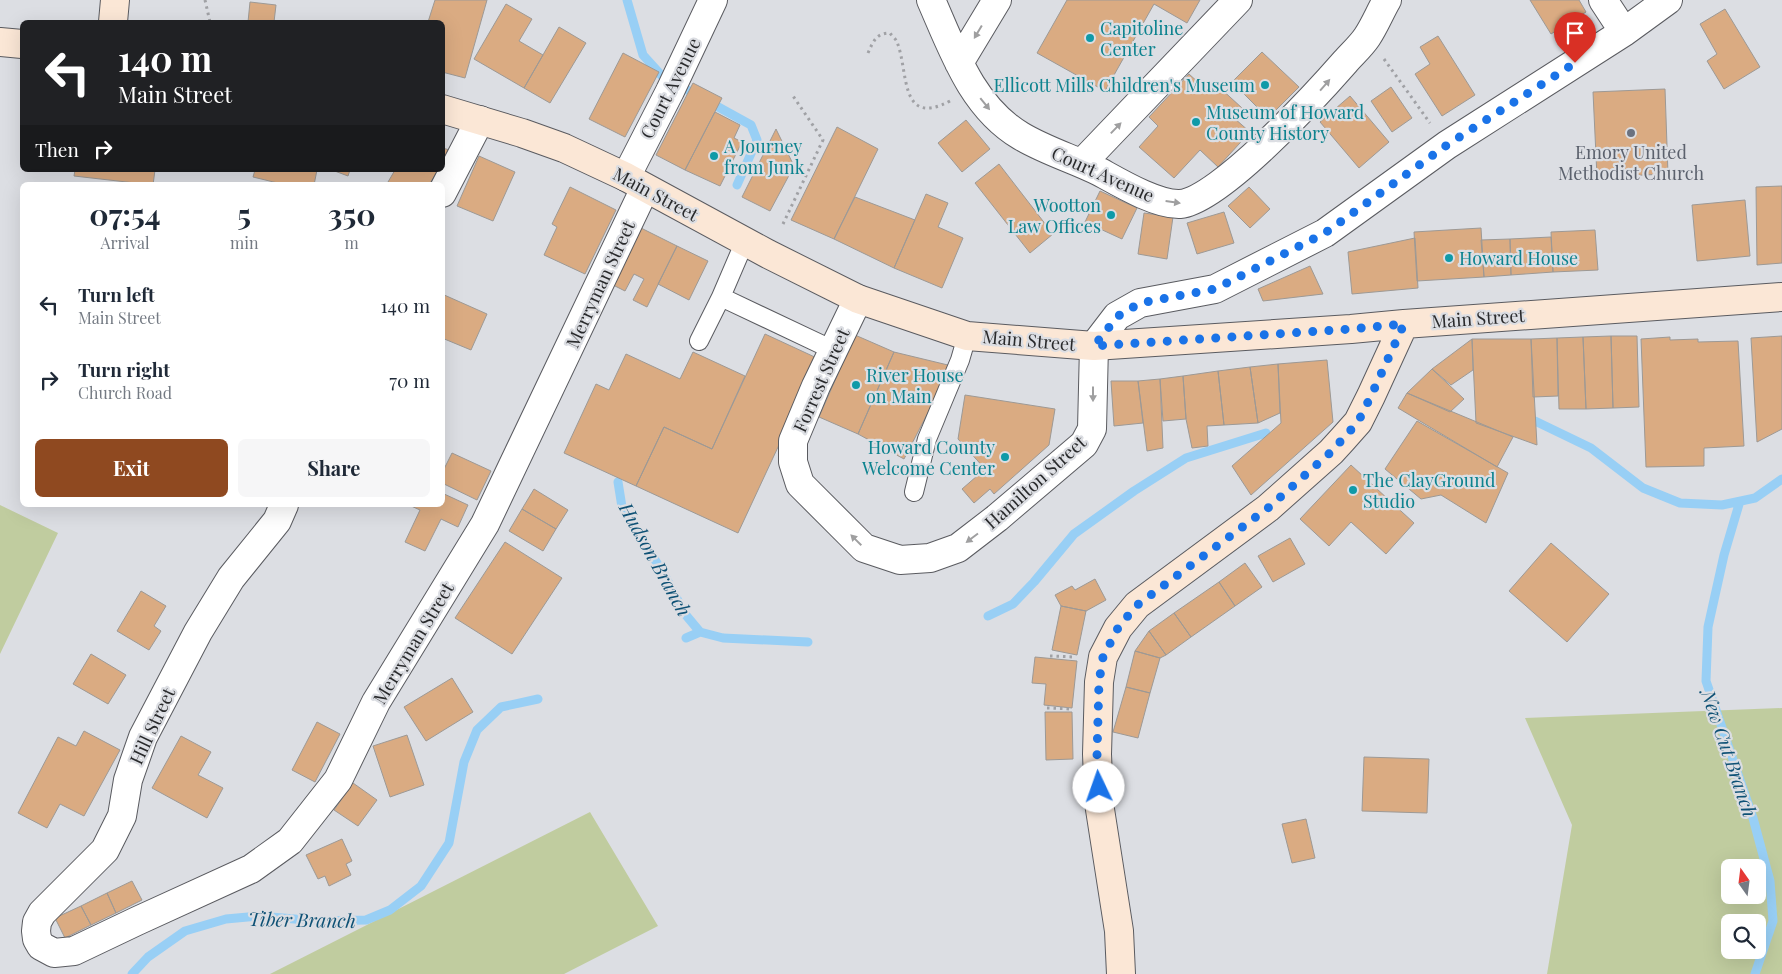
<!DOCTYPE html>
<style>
:root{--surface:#fff;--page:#f6f6f7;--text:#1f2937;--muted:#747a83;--accent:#8f4920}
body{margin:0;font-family:"Playfair Display",serif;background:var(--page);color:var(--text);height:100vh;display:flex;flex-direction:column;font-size:19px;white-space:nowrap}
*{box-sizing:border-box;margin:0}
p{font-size:16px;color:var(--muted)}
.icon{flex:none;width:28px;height:28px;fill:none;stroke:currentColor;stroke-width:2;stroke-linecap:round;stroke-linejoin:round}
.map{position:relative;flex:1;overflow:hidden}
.sheet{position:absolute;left:20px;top:182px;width:425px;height:325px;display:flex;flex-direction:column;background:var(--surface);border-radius:8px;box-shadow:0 5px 20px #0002}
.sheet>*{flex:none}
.top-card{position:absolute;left:20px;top:20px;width:425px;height:152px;border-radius:8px;box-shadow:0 5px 20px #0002;background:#202124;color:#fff;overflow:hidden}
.needle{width:32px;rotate:346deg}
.tools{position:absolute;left:1721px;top:859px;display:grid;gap:10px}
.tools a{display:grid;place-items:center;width:45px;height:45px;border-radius:8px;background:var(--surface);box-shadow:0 5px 20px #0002;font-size:25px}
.pin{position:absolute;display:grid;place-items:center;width:42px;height:42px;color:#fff;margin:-51px -21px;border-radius:50% 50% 50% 0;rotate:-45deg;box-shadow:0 0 5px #0007}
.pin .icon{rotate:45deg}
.me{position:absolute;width:55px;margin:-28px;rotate:357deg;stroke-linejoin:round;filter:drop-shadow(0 0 4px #0008)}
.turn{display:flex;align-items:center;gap:18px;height:105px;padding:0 15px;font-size:22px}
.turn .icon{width:65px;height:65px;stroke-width:2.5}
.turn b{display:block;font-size:35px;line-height:42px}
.then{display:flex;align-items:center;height:48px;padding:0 15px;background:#0003;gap:10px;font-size:19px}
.eta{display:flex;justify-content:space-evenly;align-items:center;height:85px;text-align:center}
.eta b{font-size:30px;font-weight:700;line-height:35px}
.primary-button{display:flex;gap:10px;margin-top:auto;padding:10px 15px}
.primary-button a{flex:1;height:58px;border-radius:8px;background:var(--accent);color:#fff;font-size:20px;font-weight:700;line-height:58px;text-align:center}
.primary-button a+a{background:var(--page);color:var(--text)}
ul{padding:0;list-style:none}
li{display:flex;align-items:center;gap:15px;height:75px;padding:0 15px}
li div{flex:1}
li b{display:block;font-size:19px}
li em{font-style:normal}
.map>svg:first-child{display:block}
.green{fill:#c0cc9f;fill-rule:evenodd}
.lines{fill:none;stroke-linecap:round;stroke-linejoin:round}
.stream{stroke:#98cff5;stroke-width:9}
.building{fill:#daab82;stroke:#9d9995}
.lane-casing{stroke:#5a5b60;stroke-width:20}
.street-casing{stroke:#5a5b60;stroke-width:30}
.secondary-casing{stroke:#5a5b60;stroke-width:30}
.path{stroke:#a0a1a5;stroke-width:3;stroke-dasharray:2.5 4;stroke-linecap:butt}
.lane{stroke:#fff;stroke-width:18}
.street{stroke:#fff;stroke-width:28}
.secondary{stroke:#fbe7d6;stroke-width:28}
.oneway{fill:#9f9fa0}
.route{stroke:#1a73e8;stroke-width:9;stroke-dasharray:0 16.2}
.culture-dot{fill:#0f9aa8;stroke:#dcdee3;stroke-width:2}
.worship-dot{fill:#6b7280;stroke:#dcdee3;stroke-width:2}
.labels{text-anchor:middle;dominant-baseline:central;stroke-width:4.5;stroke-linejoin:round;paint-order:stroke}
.culture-label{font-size:18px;fill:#0d838f;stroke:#dcdee3;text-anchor:start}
.street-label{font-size:18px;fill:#292a2c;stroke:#dcdee3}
.worship-label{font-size:18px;fill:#5b616d;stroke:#dcdee3}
.water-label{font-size:19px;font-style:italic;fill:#0e5175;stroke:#dcdee3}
</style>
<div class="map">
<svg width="1782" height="974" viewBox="0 0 1782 974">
<rect width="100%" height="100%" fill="#dcdee3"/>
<path class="green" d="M0 505 58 533 0 654Z
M1782 708V974H1547L1572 825 1525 718ZM1730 868H1758V895H1730ZM1730 922H1758V950H1730Z
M590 812 658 926 564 974H270Z"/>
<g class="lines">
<path class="stream" d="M627 0 643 55 662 76 751 125 757 140 737 185
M1535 421 1591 448 1643 488 1680 503 1722 505 1755 498 1782 479
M618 482 622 507 665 576 685 614 700 632
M1740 501 1724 555 1708 627 1706 681 1753 818 1770 881 1773 921 1755 974
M988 616 1013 604 1034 582 1074 534 1134 491 1186 458 1266 433
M700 632 723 638 808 642
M686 638 700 632
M132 974 148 957 185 931 226 919 259 916 318 921 366 920 390 910 421 886 449 843 464 762 477 730 501 707 538 699"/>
</g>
<path class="building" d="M435 0H487L465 78 442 72V22H428Z
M1067 0H1200L1187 23 1154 4 1105 91 1037 53Z
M1530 0H1579L1586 12 1551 34Z
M250 2 276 5 274 22H248Z
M506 4 532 19 519 41 543 55 524 88 474 59Z
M1725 9 1760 67 1724 89 1707 61 1717 54 1700 24Z
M559 27 586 43 550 103 524 88Z
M1438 36 1475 95 1442 116 1415 74 1430 64 1420 47Z
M1262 52 1299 87 1268 118 1232 82Z
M623 53 659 72 625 137 589 119Z
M1189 74 1211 94 1218 86 1242 108 1234 118 1250 132 1218 167 1200 150 1174 178 1139 147 1158 126 1149 117Z
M693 83 722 98 685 170 656 155Z
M1391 87 1412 118 1392 132 1371 101Z
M1665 89 1668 174 1597 177 1593 92Z
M1350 96 1389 142 1359 168 1320 122Z
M715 112 740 125 734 138 742 142 720 186 685 170Z
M966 120 990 149 962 172 938 143Z
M837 127 878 149 834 239 791 220Z
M776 129 794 166 770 211 742 197Z
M442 148 450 150 442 162Z
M479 156 515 172 493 221 457 206Z
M999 164 1053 234 1030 253 975 183Z
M75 170H155L153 185 74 176Z
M255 170H317L314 185H286L253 177Z
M332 170H350L348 176Z
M395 170H438L429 185H393L388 182Z
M1782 186V263L1757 265 1756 187Z
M570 187 616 210 585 274 544 255 557 227 552 224Z
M1249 187 1270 209 1250 228 1228 206Z
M1100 191 1137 208 1122 239 1085 222Z
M926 194 948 203 938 227 963 238 942 288 894 268Z
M855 197 915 220 894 268 834 239Z
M1745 200 1750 256 1697 261 1692 205Z
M1224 212 1234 243 1197 254 1187 223Z
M1144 213 1173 217 1167 259 1138 254Z
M639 227 677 246 647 307 633 300 644 279 634 274 625 291 611 284Z
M1481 228 1484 277 1417 281 1414 232Z
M1595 230 1598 270 1553 272 1551 232Z
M1551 237 1553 272 1511 275 1510 239Z
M1415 238 1418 288 1352 294 1348 252Z
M1510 239 1511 275 1484 277 1481 240Z
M677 246 708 261 689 300 658 284Z
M1310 266 1323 294 1263 301 1258 289Z
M442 294 487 314 471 350 442 338Z
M765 334 819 359 738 533 636 486 664 427 712 449Z
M855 335 894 352 858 434 819 417Z
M1611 336 1613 408 1586 409 1583 337Z
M1611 336H1637L1639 407 1613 408Z
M1782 336V429L1757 442 1751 338Z
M1583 337 1586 409H1559L1557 338Z
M1670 337V340L1698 339V342L1738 341 1744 446 1704 448V466L1646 467 1641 339Z
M1557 338 1558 396 1533 397 1531 339Z
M1472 339 1473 370 1451 385 1432 369Z
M1472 339H1531L1537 445 1476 423Z
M693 352 745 376 712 449 664 427 636 486 564 453 596 384 609 390 626 354 680 379Z
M894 352 952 366 904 459 858 434Z
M1327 360 1333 422 1251 495 1232 466 1281 423 1278 364Z
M1278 364 1280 413 1258 423 1250 367Z
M1250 367 1258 423 1224 425 1218 371Z
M1432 369 1464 399 1450 412 1407 393Z
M1218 371 1224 425 1207 426 1208 446 1192 448 1186 419 1183 376Z
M1183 376 1186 419 1163 421 1160 379Z
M1160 379 1163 448 1147 451 1138 381Z
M1111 381H1138L1143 423 1114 426Z
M1407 393 1513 437 1497 467 1398 408Z
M965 395 1055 409 1049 445 994 494 990 489 974 503 962 489 985 469 958 439Z
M1417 421 1508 473 1486 523 1441 495 1421 499 1385 469Z
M452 453 491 471 477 500 442 483V473Z
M1351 465 1414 523 1386 554 1351 522 1329 546 1300 519Z
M534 489 568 510 556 529 522 509Z
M442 493 468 505 458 527 441 519 425 551 405 542 420 510 409 505H442Z
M522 509 556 529 543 551 509 531Z
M1290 538 1305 564 1273 582 1258 556Z
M505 542 562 578 512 654 455 618Z
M1551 543 1609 594 1567 642 1509 591Z
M1245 563 1262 587 1235 606 1219 582Z
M1095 579 1106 600 1086 611 1061 606 1055 595 1072 586 1075 590Z
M1219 582 1235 606 1191 637 1174 613Z
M141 591 166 606 154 626 161 631 149 650 117 631Z
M1061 606 1086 611 1077 655 1052 650Z
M1174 613 1191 637 1166 655 1149 631Z
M1149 631 1166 655 1160 658 1135 651Z
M1135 651 1160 658 1150 693 1126 687Z
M91 654 126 675 108 704 73 684Z
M1035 657 1077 661 1072 708 1044 705 1046 684 1032 683Z
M452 678 473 712 426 741 404 707Z
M1126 687 1150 693 1138 738 1113 732Z
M1045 712H1072L1073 759 1046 760Z
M317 722 340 734 315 782 292 770Z
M84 731 120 750 84 816 60 804 47 828 18 813 58 737 76 746Z
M407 735 424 785 390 797 373 746Z
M181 736 211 752 198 775 223 788 207 818 152 788Z
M1364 757 1429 759 1427 813 1362 811Z
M353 783 377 800 358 826 334 810Z
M1306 819 1315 858 1292 863 1282 824Z
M342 839 352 861 346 864 351 875 329 886 325 876 318 879 306 855Z
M132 881 142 900 116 913 107 893Z
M107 893 116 913 91 925 81 906Z
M81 906 91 925 65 938 55 918Z"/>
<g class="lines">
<g class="lane-casing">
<path id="lane" d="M745 241 721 297 833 350
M699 341 721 297
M914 492 927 439 960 360 967 336"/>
</g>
<g class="street-casing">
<path id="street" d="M931 0C953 50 972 107 1021 136 1046 151 1074 159 1100 172 1120 183 1157 205 1180 204 1219 201 1317 94 1345 62 1352 54 1361 46 1367 37 1375 25 1380 12 1387 0
M1603 0 1624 32
M959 63 997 0
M1082 163 1238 0
M626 177 670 91 713 0
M442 193 480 120
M858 299 816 386 793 441V462L800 484 864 548 900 560 930 558 958 548 997 518 1084 444 1092 429 1094 346 1117 316 1140 303 1215 289 1325 233 1447 145 1624 32 1668 0
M284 505 277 521 231 578 198 632 143 737 128 780 122 816 105 850 42 913 37 922 36 931 37 939 41 946 54 953 74 951 137 921 251 869 290 841 338 780 376 702 485 524 645 188"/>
</g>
<g class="secondary-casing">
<path id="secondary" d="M113 22 115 0
M0 42 22 44
M442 109 522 133 564 148 626 177 768 254 858 299 967 336 1094 346 1351 329 1404 324 1782 297
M1121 974 1119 931 1099 803 1097 754 1099 682 1103 657 1118 628 1137 605 1268 508 1331 452 1342 440 1358 422 1371 396 1404 324"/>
</g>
<path class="path" d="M205 0 210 22
M868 53C873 42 876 33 890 33 892 36 896 39 897 42 909 72 899 128 950 101
M1384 59 1430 123
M783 224 823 140 793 96
M1050 656 1075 657
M1047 708 1072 709"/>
<use href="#lane" class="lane"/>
<use href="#street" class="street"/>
<use href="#secondary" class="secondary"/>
</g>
<defs><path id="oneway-solid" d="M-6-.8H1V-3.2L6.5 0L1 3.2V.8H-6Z" transform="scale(1.25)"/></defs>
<g class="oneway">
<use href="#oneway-solid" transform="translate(978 32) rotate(121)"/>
<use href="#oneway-solid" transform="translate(1325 85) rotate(-49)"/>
<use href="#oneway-solid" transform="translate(985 104) rotate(51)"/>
<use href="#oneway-solid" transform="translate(1116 128) rotate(-46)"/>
<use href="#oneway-solid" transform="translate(1173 202) rotate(8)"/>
<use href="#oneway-solid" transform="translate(1093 394) rotate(90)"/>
<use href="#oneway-solid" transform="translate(972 538) rotate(143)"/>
<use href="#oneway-solid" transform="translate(856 540) rotate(-135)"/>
</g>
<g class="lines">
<path class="route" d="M1099 787 1097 754 1099 682 1103 657 1118 628 1136 606 1268 508 1331 452 1358 422 1371 396 1404 324 1351 329 1094 346 1118 316 1140 303 1215 289 1325 233 1447 145 1575 63"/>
</g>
<g class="culture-dot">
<circle cx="1090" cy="38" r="5"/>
<circle cx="1265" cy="85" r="5"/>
<circle cx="1196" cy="122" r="5"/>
<circle cx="714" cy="156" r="5"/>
<circle cx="1111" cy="215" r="5"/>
<circle cx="1449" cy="258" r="5"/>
<circle cx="856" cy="385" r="5"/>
<circle cx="1005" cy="457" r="5"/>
<circle cx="1353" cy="490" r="5"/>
</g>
<circle class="worship-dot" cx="1631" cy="133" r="5"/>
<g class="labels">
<g class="culture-label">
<text x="1100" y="28">Capitoline<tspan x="1100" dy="21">Center</tspan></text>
<text x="1255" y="85" text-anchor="end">Ellicott Mills Children's Museum</text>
<text x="1206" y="112">Museum of Howard<tspan x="1206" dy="21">County History</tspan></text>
<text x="724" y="146">A Journey<tspan x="724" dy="21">from Junk</tspan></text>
<text x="1101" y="205" text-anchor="end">Wootton<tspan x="1101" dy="21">Law Offices</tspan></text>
<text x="1459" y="258">Howard House</text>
<text x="866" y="375">River House<tspan x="866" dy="21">on Main</tspan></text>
<text x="995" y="447" text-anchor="end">Howard County<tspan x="995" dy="21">Welcome Center</tspan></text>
<text x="1363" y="480">The ClayGround<tspan x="1363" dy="21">Studio</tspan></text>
</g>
<g class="street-label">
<text transform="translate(670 88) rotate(-63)">Court Avenue</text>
<text transform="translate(1103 174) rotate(24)">Court Avenue</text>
<text transform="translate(656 194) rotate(28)">Main Street</text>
<text transform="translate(600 284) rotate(-65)">Merryman Street</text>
<text transform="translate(1478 318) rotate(-4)">Main Street</text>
<text transform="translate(1029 340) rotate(5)">Main Street</text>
<text transform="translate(821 380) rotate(-66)">Forrest Street</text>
<text transform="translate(1035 482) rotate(-42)">Hamilton Street</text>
<text transform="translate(413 643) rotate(-59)">Merryman Street</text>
<text transform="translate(152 726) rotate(-65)">Hill Street</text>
</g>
<g class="worship-label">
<text x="1631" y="152">Emory United<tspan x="1631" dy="21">Methodist Church</tspan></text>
</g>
<g class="water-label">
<text transform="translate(656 559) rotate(61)">Hudson Branch</text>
<text transform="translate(1730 753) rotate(71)">New Cut Branch</text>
<text transform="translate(302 919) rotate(1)">Tiber Branch</text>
</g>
</g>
</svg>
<div class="tools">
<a><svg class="needle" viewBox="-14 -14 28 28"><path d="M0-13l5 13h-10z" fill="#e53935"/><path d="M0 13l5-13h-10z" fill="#747a83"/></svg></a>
<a><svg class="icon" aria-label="search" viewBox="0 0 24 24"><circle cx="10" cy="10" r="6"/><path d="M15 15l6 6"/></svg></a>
</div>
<div class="pin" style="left:1575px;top:63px;background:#d93025"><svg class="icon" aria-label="arrive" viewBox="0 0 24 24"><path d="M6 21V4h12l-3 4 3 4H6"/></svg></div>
<svg class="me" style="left:1099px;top:787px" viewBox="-20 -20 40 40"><circle r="19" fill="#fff"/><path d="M0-13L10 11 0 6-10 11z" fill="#1a73e8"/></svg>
<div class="top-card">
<div class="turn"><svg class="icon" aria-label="left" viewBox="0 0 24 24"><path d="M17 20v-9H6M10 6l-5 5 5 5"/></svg><div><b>140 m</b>Main Street</div></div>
<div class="then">Then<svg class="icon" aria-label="right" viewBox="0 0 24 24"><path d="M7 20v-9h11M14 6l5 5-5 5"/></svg></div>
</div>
<section class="sheet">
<div class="eta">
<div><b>07:54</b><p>Arrival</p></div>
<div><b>5</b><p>min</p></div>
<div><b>350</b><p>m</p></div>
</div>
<ul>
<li><svg class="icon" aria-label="left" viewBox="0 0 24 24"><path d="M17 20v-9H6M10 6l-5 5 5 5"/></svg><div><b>Turn left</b><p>Main Street</p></div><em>140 m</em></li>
<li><svg class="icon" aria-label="right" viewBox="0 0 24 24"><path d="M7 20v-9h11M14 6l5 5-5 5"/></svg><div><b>Turn right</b><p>Church Road</p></div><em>70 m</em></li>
</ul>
<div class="primary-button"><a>Exit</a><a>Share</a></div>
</section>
</div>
